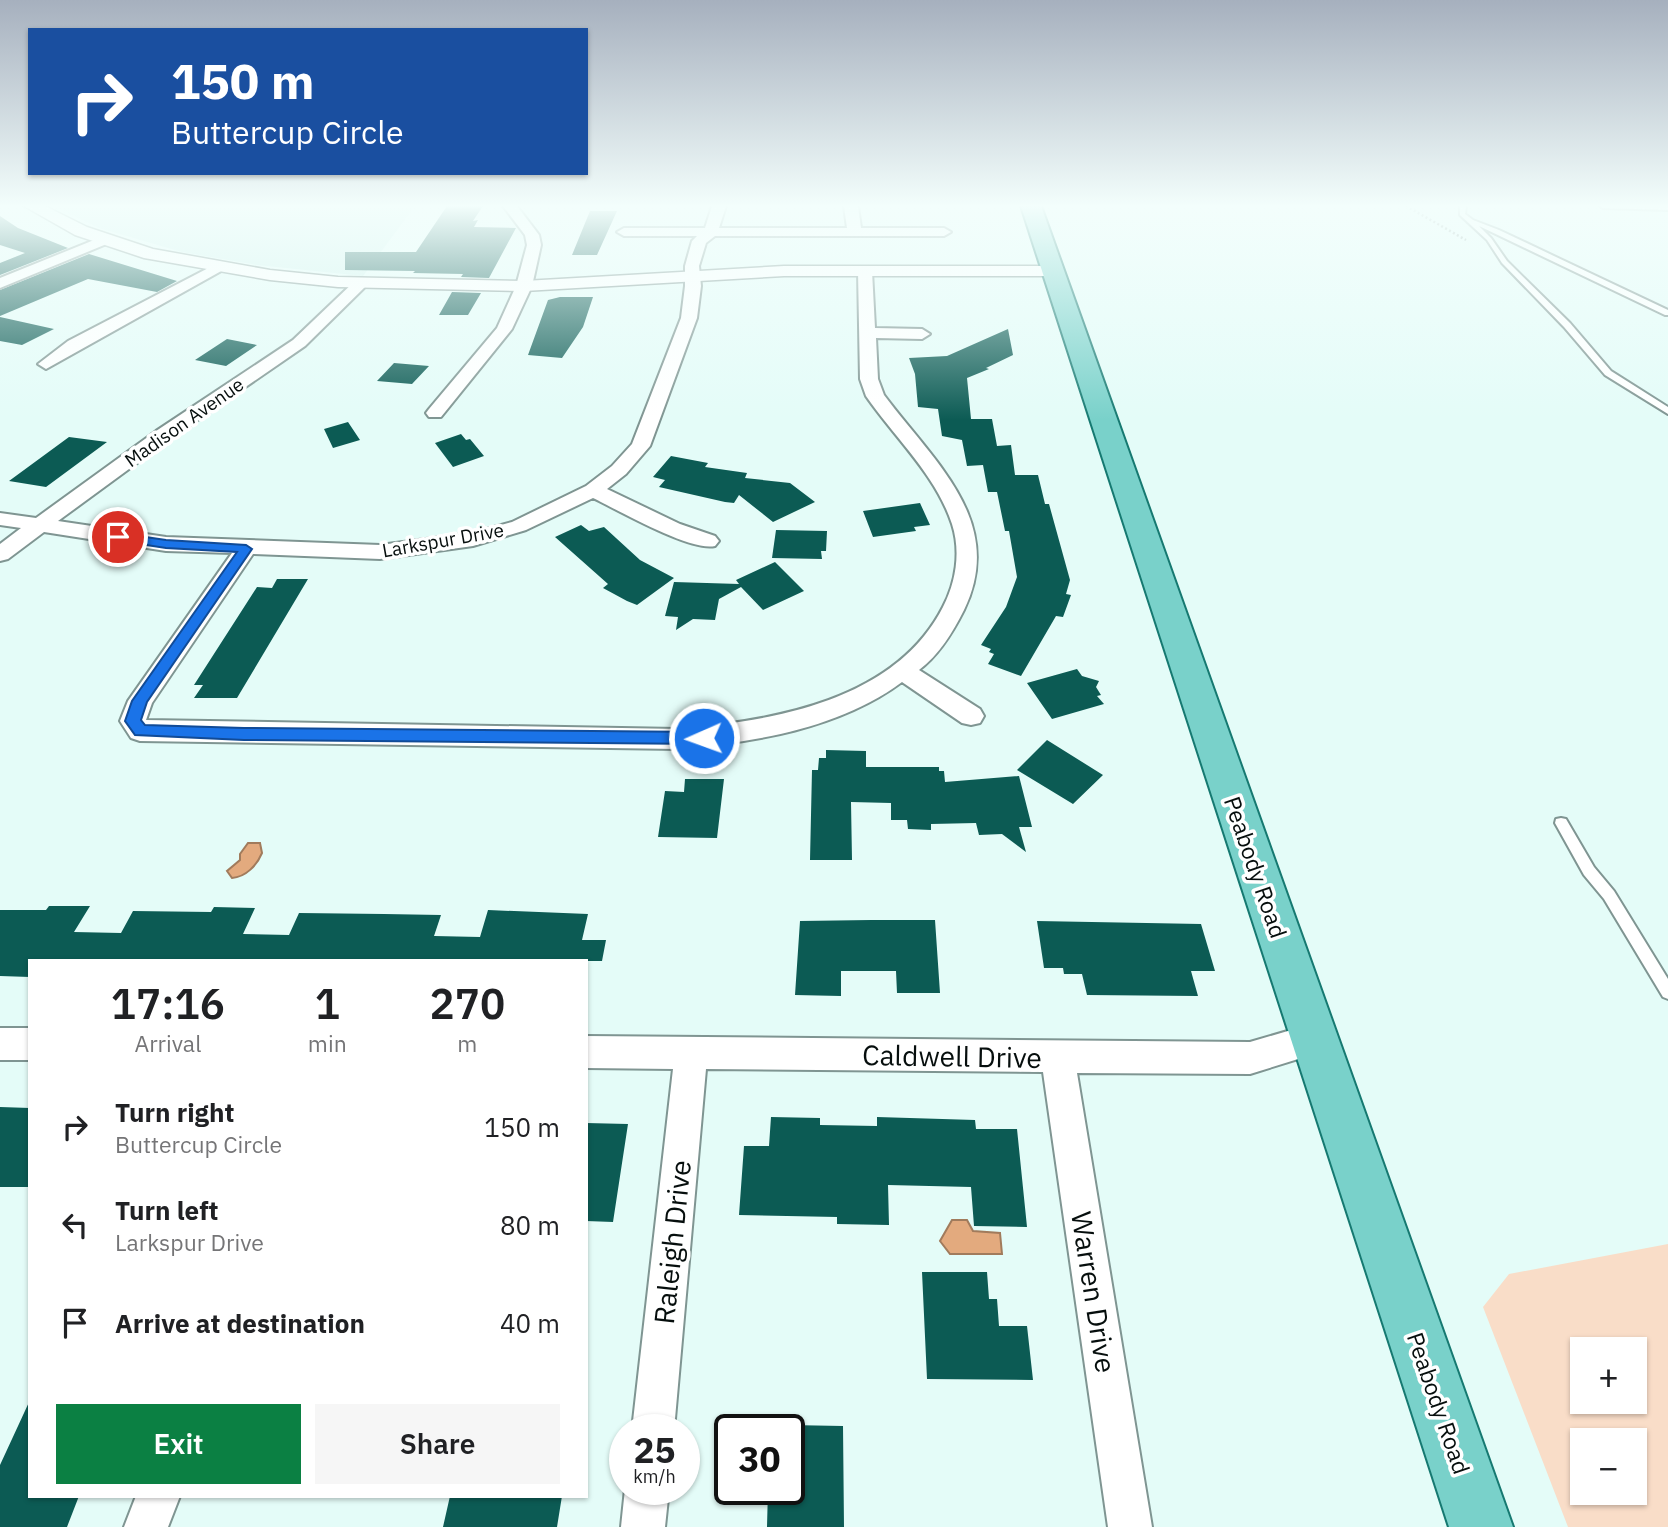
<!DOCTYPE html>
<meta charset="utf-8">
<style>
:root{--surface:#fff;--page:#f6f6f6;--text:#202124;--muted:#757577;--accent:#0b8043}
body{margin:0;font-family:"IBM Plex Sans",sans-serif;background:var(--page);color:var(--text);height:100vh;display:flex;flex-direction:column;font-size:26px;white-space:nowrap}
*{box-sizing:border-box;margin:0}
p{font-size:23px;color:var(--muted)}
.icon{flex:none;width:38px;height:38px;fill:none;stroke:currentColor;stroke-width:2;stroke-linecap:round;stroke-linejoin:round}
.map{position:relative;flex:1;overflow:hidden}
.side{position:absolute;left:28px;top:959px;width:560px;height:539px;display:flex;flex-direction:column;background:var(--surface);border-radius:0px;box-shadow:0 2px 5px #0004}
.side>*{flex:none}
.hud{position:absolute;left:28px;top:28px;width:560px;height:147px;border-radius:0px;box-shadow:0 2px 5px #0004;background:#1a4fa0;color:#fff;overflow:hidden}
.controls{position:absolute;left:1570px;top:1337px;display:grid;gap:14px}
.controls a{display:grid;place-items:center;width:77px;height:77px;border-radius:0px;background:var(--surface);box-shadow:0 2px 5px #0004;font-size:35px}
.speed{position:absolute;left:609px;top:1414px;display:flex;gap:14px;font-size:35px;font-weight:700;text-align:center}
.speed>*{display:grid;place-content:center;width:91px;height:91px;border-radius:50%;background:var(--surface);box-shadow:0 2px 5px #0004;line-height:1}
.speed small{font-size:18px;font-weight:400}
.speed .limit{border:4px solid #111;border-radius:10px;background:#fff;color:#111}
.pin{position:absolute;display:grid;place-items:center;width:60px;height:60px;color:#fff;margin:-30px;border:4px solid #fff;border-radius:50%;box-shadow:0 2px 7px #0007}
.me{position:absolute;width:77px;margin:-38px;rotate:268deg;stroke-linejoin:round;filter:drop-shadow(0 0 5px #0008)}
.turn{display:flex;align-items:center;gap:24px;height:147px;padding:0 28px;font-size:32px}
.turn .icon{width:91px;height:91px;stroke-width:2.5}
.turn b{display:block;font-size:49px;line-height:60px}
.eta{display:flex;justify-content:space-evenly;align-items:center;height:119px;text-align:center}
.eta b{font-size:42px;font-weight:600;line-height:49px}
.cta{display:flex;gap:14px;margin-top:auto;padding:14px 28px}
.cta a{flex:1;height:80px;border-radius:0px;background:var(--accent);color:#fff;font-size:28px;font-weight:600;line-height:80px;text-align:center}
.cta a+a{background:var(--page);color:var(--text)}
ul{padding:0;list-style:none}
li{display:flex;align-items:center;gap:21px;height:98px;padding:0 28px}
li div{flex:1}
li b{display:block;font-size:26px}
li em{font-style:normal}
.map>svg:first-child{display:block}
.built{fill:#d1f2ed}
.green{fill:#f9ddc8;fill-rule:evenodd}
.water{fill:#e3aa7e;stroke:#a17b5c;stroke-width:2}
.building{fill:#0c5b54}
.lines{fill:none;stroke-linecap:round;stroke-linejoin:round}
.service-casing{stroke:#7f9592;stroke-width:4}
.minor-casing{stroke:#7f9592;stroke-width:4}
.tertiary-casing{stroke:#7f9592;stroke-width:3}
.primary-casing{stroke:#167971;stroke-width:4}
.path{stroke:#849592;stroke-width:2.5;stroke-dasharray:2 2.5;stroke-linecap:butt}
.service{fill:#fff;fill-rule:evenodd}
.minor{fill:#fff;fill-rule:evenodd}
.tertiary{fill:#fff;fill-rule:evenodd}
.primary{fill:#79d1ca;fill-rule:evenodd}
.route{fill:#1a73e8;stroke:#114b97;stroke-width:2}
.labels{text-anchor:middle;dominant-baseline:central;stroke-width:7;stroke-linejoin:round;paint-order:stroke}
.far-street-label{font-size:19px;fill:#060e0d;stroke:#fff}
.street-label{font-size:23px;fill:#060e0d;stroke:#fff}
.near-street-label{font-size:28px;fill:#060e0d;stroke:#fff}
</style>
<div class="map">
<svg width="1668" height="1527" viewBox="0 0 1668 1527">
<rect width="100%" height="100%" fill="#e4fcf8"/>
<path class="built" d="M54 206H415L363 276 257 265 182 252 99 228Z"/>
<path class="green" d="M1668 1244V1527H1568L1483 1307 1509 1274ZM1582 1349H1634V1402H1582ZM1582 1440H1634V1493H1582Z"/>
<path class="water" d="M248 843H260L262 853C257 865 246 877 232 878L227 871 240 860V854Z
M952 1220H967L973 1231 1000 1233 1002 1254H950L940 1241Z"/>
<path class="building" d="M447 206H483L473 221 478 220 474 227 516 228 489 278 461 277 463 274 413 273 415 271 345 270V252H416Z
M590 211H617L597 255H572Z
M0 216 18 228 68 248 0 275V263L25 253 0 245Z
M89 254 177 281 157 292 88 279 0 316V290Z
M452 292 481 293 468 315H439Z
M560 297H593L583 327 562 358 528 355 548 300Z
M0 317 54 329 22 345 0 341Z
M1008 329 1013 355 986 368 989 369 967 378 971 419H992L997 446 1011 445 1015 475H1038L1045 504H1049L1070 580 1066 594 1071 595 1063 617 1056 616 1021 676 988 664 994 654 989 652 991 649 981 645 1006 607 1017 577 1009 531H1005L997 492H988L983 465 967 466 962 440 942 436 938 409 918 407 915 374 909 358 947 356Z
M227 339 257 345 226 366 195 360Z
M394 363 429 366 412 384 377 381Z
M348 422 360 440 333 448 324 429Z
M461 434 466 440 470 439 484 456 453 467 435 443Z
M69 437 107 442 46 487 9 481Z
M671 456 708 463 705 467 747 473 745 478 790 483 815 502 773 522 739 495 734 503 725 502 659 487 665 480 653 477Z
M920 503 930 525 914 527 916 531 873 537 863 511Z
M581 525 589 531 604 527 640 560 674 578 637 605 627 601 603 588 608 584 555 537Z
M776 530 827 531 826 551H821L822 559 772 558Z
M775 562 804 591 763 610 741 587 719 599 715 620 693 619 676 630 678 617 665 616 674 582 739 584 736 580Z
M277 579H308L237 698H194L203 685H194L257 587 272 588Z
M1077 669 1082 676 1099 681 1096 687 1101 695 1097 696 1104 704 1052 719 1027 683Z
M1047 740 1103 775 1073 804 1017 770Z
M826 750 866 751V767H939V771H944L945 782 1019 776 1032 827H1019L1026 852 1002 834 979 835 976 823 931 824V830L908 829 907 820H891V803L851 802 852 860H810L812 770H818L819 758H826Z
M685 779H724L717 838 658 837 665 791 684 792Z
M49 906H90L74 932 121 933 133 911 211 912 214 907 255 908 243 934 289 935 299 913 384 914 441 915 434 936 480 937 488 910 588 914 582 940H606L602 961H30V977L0 976V910H46Z
M871 920H935L940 993H897L896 971H841V996L795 995 800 921Z
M1037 921 1201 924 1215 971H1191L1198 996 1087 995 1082 974H1064L1063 968H1044Z
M0 1107 30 1108V1187H0Z
M771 1117 820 1118V1125L877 1126V1117L975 1120 976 1129H1017L1027 1227 974 1226 971 1187 888 1185 889 1225 837 1224V1217L739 1215 744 1146H769Z
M586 1123 628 1124 613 1222 586 1221Z
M922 1272H987L989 1299H997L999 1326H1027L1033 1380 927 1379Z
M30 1400V1496H79L67 1527H0V1465Z
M789 1425 843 1426 844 1527H767L768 1489H789Z
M450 1496H562L557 1527H443Z"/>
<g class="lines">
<g class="service-casing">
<path id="service" d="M1460 206H1466L1465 214 1473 220 1499 230 1668 310V315H1665L1479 226 1491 238 1507 261 1570 323 1611 371 1668 407V414L1605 375 1564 327 1502 263 1487 240 1460 215Z
M1600 206H1668V210L1603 208Z
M1561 818 1566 819 1594 867 1614 891 1668 979V999L1663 997 1604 899 1584 875 1555 823 1556 819Z"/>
</g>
<g class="minor-casing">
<path id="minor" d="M503 206H517L539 235 541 245 532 286 512 329 441 417H429L426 413 429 409 497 328 516 286 527 245 525 235Z
M712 206H726L719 228H847L844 206H858L861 228H944L951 232 944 236H715L706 243 699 266 701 286 697 318 650 446 626 474 607 489 680 524 715 536 719 541 715 546C691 552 618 510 593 498L526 530 473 546 380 559 253 554 152 703 146 720 678 729C773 721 895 701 943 607 956 582 961 552 952 524 936 475 895 438 866 396L860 379 858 271 865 267 872 271 875 328 922 329 930 334 922 339 876 338 878 379 884 395C933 461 1007 521 964 610 953 632 939 655 919 670L980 709 984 716 980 723 971 725 962 723 902 682C839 729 754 742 678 749L140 741 131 738 120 721 128 701 232 553 166 551 44 532 8 559 0 561V544L21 528 0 525V513L36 518 156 431 293 340 356 280H366L369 283 366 286 305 346 170 439 58 521 166 537 380 545 472 533 512 522 586 486 612 466 632 444 681 318 685 286V266L692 241 697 236H624L617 232 624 228H705Z
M104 236 111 240 109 243 0 288V278Z
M218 263 223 264 225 267 223 270 46 369 38 364 68 341Z
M1315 1023 1327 1028 1331 1039 1327 1050 1250 1074 1077 1073 1152 1527H1108L1043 1072 706 1069 674 1430H632L673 1069 586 1068V1036L1250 1042Z
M0 1028H30V1060H0Z
M625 1489H669L665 1527H621Z
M136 1496H180L168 1527H124Z"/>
</g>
<g class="tertiary-casing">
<path id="tertiary" d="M24 206H45L87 227 153 249 270 270 338 277 524 281 784 266H1054L1063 271 1054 276H784L524 291 338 287 270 280 144 258 75 235Z"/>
</g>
<g class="primary-casing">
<path id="primary" d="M1021 206H1041L1513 1527H1449Z"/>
</g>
<path class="path" d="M1406 206 1466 240"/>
<use href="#service" class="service"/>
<use href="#minor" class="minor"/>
<use href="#tertiary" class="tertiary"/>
<use href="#primary" class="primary"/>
</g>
<linearGradient id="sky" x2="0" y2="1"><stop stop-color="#a6b0be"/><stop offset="0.49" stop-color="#f3fefc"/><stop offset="1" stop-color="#f3fefc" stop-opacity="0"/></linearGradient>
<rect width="1668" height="420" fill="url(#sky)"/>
<path class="route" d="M118 533 166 540 246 545 252 549 147 702 141 720 145 725 244 728 704 732 711 738 704 744 244 740 135 735 125 721 132 701 237 552 166 548 113 540V534Z"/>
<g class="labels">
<g class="far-street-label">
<text transform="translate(184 422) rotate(-35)">Madison Avenue</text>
<text transform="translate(443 540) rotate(-10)">Larkspur Drive</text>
</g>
<g class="street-label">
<text transform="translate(1256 867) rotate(71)">Peabody Road</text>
<text transform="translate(1439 1403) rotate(71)">Peabody Road</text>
</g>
<g class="near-street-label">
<text transform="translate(952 1056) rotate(1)">Caldwell Drive</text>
<text transform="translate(672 1242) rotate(-84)">Raleigh Drive</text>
<text transform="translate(1094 1292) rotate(81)">Warren Drive</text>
</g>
</g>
</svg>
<div class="controls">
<a>+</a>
<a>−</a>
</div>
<div class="speed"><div>25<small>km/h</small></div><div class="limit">30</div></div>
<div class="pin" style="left:118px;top:537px;background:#d93025"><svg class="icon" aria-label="arrive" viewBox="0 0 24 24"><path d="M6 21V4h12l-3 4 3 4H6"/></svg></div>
<svg class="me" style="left:704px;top:738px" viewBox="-20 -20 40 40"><circle r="17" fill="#1a73e8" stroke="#fff" stroke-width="3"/><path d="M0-11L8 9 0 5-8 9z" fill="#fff"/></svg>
<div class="hud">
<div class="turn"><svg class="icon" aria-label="right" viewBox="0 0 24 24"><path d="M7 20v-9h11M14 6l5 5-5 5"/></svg><div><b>150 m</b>Buttercup Circle</div></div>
</div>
<section class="side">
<div class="eta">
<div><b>17:16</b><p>Arrival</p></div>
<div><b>1</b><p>min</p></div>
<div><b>270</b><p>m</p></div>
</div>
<ul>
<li><svg class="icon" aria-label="right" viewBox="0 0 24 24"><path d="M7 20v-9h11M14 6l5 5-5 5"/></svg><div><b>Turn right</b><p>Buttercup Circle</p></div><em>150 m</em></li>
<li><svg class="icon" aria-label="left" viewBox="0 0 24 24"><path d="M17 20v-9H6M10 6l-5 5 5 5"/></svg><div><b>Turn left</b><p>Larkspur Drive</p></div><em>80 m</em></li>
<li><svg class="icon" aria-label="arrive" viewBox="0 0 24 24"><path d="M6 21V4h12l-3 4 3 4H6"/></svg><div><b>Arrive at destination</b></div><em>40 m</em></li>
</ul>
<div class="cta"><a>Exit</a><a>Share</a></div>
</section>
</div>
